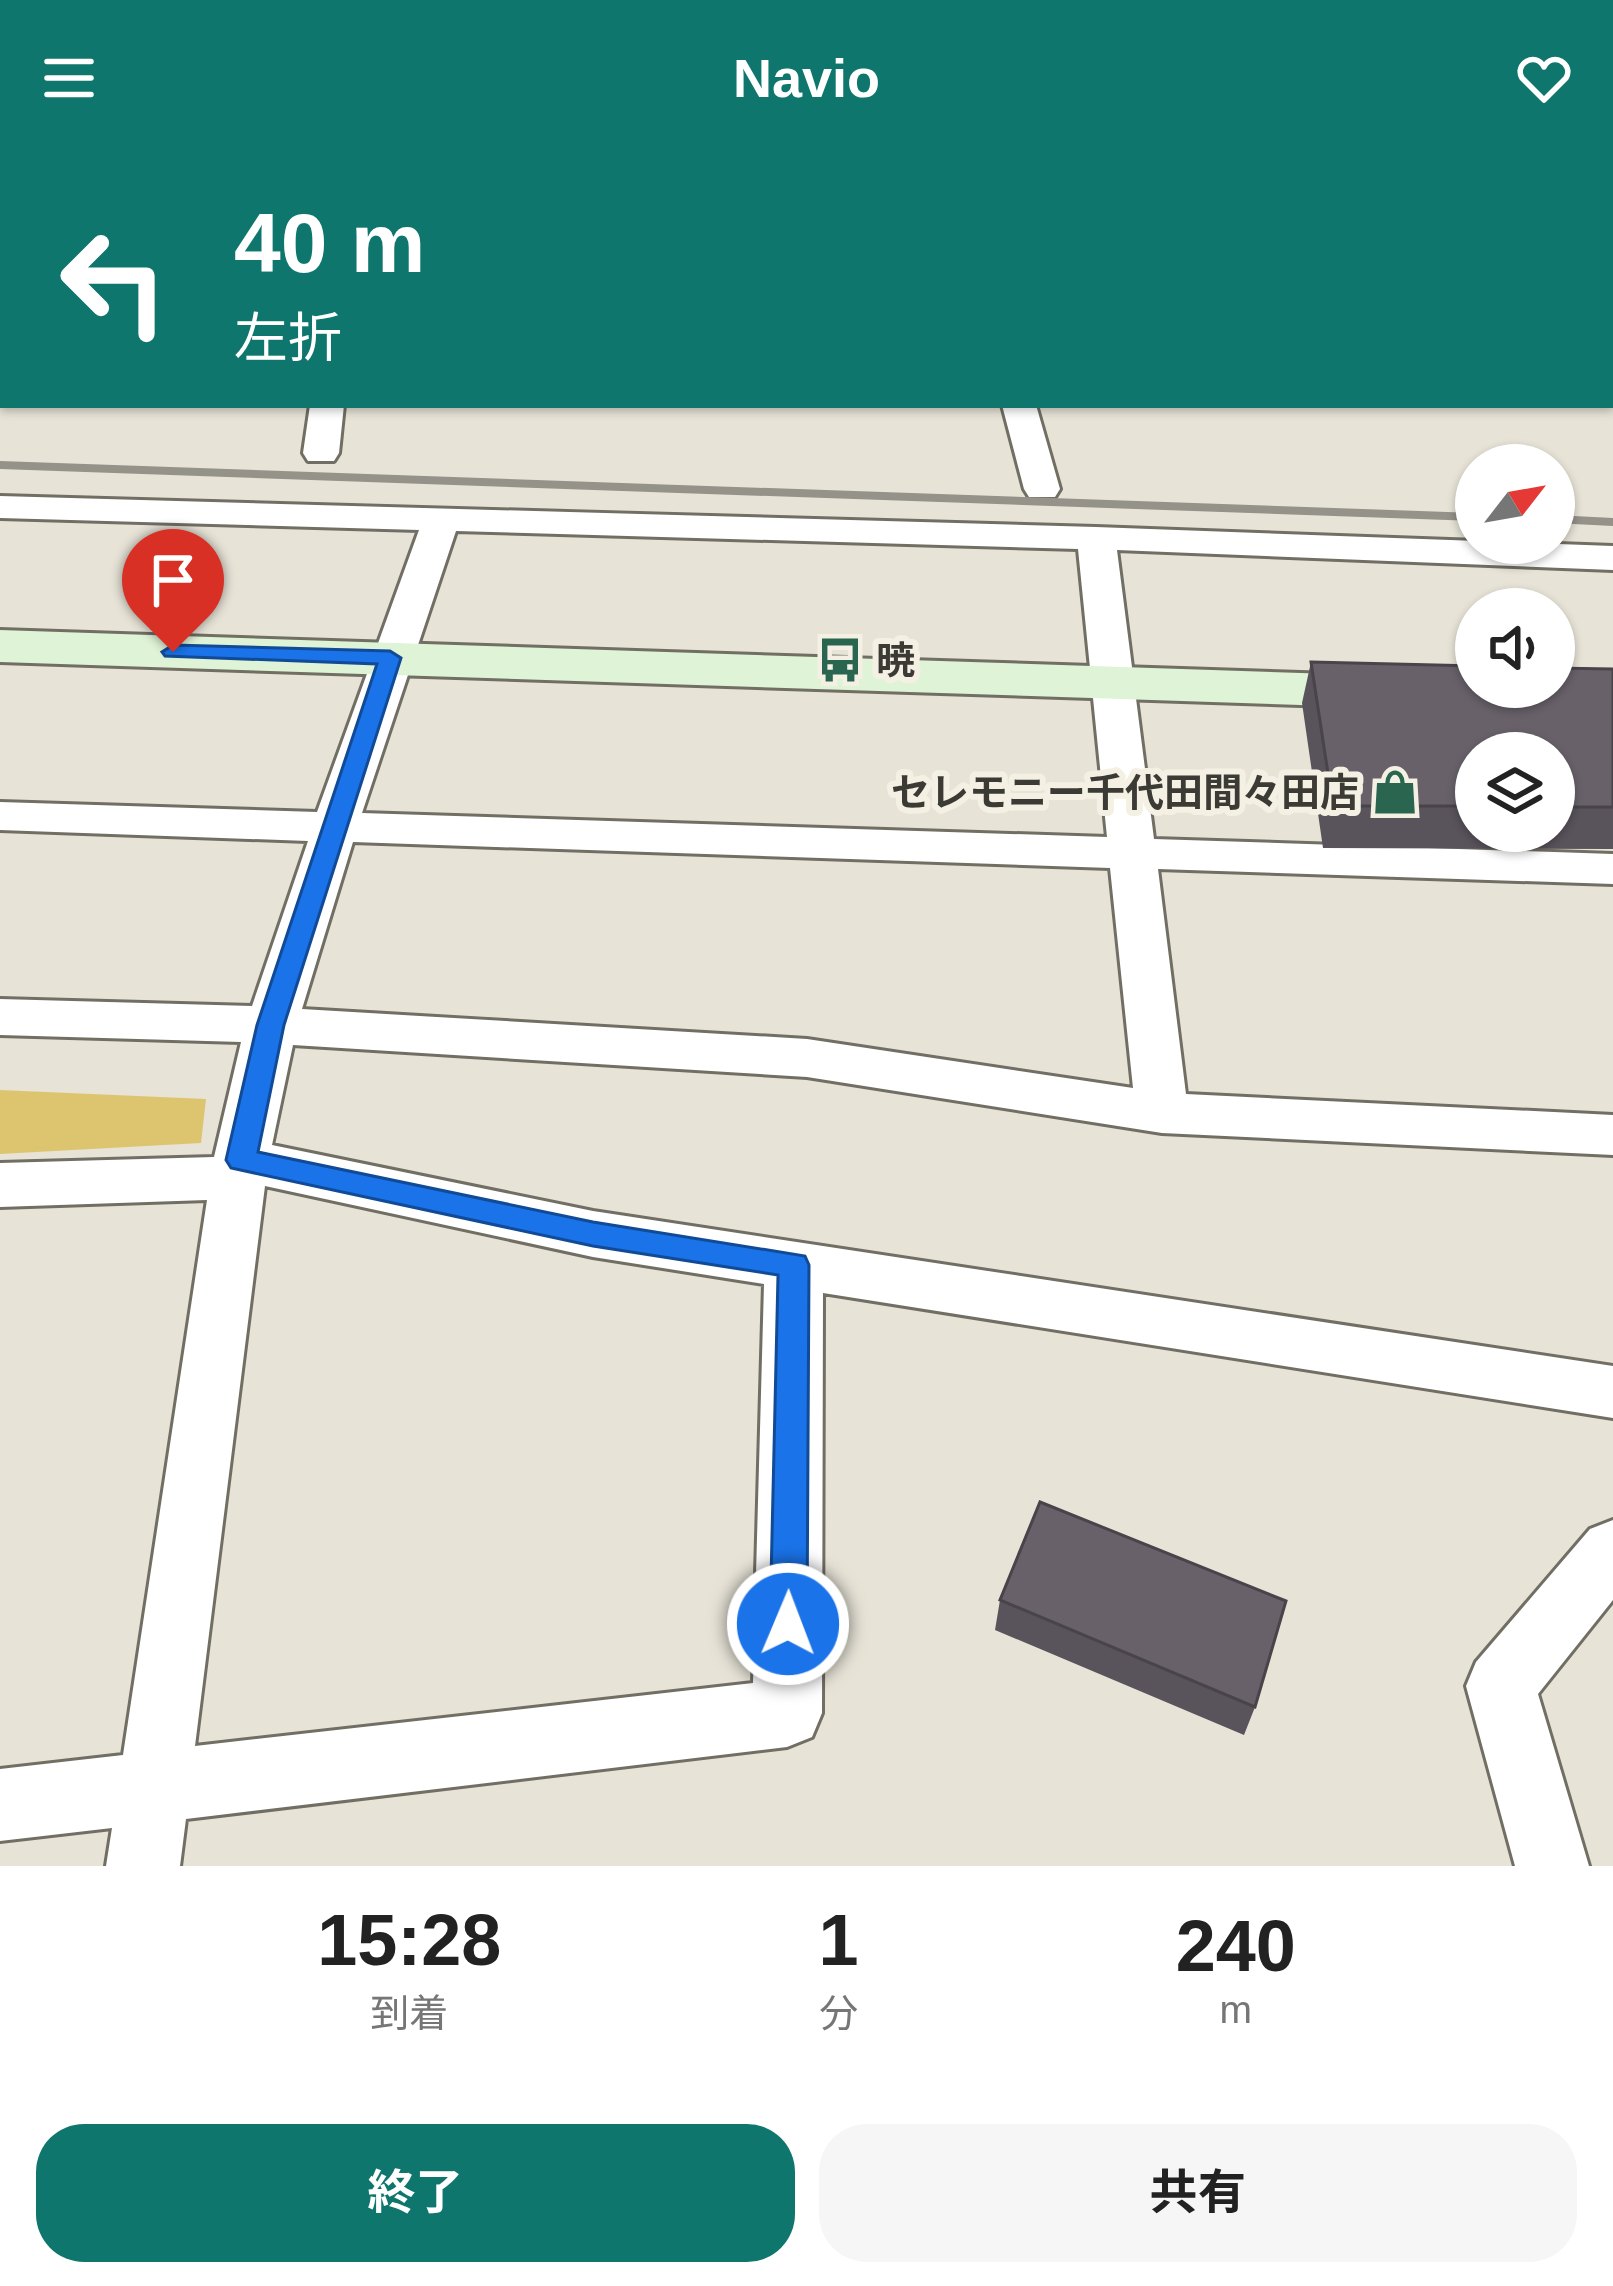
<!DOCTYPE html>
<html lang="ja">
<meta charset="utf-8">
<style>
:root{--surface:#fff;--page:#f6f6f6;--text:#222;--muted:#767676;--accent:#0f766e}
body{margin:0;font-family:Helvetica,"Noto Sans JP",sans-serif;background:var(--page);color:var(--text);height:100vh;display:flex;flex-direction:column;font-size:45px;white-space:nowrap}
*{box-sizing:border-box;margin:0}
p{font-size:39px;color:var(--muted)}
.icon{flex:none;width:66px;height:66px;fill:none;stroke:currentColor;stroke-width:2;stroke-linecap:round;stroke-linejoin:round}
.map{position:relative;height:1710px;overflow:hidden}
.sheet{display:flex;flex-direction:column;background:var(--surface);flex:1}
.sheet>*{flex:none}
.top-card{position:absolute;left:0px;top:0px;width:1614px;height:252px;box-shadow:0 3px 9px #0004;background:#0f766e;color:#fff;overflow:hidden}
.needle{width:78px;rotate:59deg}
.buttons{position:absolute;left:1455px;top:288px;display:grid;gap:24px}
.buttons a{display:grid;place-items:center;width:120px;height:120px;border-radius:50%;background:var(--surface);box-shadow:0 3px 9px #0004;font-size:60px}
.pin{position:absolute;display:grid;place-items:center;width:102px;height:102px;color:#fff;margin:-123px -51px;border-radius:50% 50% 50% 0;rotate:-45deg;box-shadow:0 0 12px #0007}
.pin .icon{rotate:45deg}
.me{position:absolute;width:132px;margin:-66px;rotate:1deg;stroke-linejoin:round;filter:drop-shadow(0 0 9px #0008)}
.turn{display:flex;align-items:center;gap:42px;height:252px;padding:0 36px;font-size:54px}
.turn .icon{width:156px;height:156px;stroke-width:2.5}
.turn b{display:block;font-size:84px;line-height:102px}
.eta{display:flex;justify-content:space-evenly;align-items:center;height:204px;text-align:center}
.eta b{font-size:72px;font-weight:700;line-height:84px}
.primary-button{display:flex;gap:24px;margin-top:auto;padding:24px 36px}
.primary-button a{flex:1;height:138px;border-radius:48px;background:var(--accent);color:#fff;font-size:48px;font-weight:700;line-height:138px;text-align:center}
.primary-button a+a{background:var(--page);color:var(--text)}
header{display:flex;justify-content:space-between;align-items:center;height:156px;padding:0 36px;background:var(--accent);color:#fff;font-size:54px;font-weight:700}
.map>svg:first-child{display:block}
.green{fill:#ddc570}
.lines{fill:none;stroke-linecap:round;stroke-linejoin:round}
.lane-casing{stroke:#716e63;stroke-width:6}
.street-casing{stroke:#716e63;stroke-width:6}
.secondary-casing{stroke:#716e63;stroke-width:6}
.lane{fill:#fff;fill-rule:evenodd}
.street{fill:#fff;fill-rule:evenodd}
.secondary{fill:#dff3d6;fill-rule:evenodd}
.rail{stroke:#95928a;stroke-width:8}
.wall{fill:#59535b;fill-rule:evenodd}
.building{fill:#68616a;stroke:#49444a;stroke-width:3}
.route{fill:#1a73e8;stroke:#114b97;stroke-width:3}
.labels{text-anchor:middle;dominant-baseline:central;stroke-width:12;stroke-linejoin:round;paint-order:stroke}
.poi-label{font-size:39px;font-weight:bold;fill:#3b3a35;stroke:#f4f1e4;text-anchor:start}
</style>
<header><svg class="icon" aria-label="menu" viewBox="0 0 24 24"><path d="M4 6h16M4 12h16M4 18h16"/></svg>Navio<svg class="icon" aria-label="heart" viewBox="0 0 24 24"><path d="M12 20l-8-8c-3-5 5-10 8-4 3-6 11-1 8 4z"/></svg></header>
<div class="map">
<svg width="1613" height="1710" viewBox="0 0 1613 1710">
<rect width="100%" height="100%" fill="#e7e3d7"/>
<path class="green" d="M0 934 206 943 201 987 0 998Z"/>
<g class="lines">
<g class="lane-casing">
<path id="lane" d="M1127 0H1141L1126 3Z
M0 126H3V134H0Z
M0 193H3V203H0Z"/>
</g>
<g class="street-casing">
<path id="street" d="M215 0H243L213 3Z
M891 0H919V3H891Z
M1611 6H1613V26H1611Z
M0 32H3V50H0Z
M1611 181H1613V201H1611Z
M310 249H344L339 297 334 305H308L303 297Z
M1002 249H1036L1060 333 1055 341H1029L1024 333Z
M0 340 1096 371 1613 390V414L1117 394 1154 683 1613 698V728L1158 713 1186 938 1613 959V999L1162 977 807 921 293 889 272 989 593 1055 1613 1210V1262L823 1137 822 1557 812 1581 787 1591 186 1663 180 1710H106L112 1672 0 1685V1613L123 1599 207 1044 0 1051V1007L214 1001 241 886 0 879V843L252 850 308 685 0 674V646L317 656 419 374 0 362ZM456 375 1078 393 1107 681 362 657ZM353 686 1110 712 1133 932 807 883 302 853ZM265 1030 593 1101 764 1128 753 1527 195 1590Z
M1613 1364V1444L1538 1538 1589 1710H1515L1466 1530 1476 1506 1590 1373Z"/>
</g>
<g class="secondary-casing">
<path id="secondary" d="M0 474 1393 520 1412 524 1420 536 1412 548 1393 552 0 506Z"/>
</g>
<use href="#lane" class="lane"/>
<use href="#street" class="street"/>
<use href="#secondary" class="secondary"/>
<path class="rail" d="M0 309 1476 361
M1554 363 1613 366"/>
</g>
<path class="wall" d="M316 0H382L381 3H317Z
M1311 506 1613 513V693L1323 692 1302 547ZM1476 597H1554V675H1476Z
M1000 1444 1255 1551 1244 1579 995 1474Z"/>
<path class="building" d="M1311 506 1476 510V531H1554V512L1613 513V651H1554V597H1476V650H1333Z
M1040 1346 1286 1445 1255 1551 1000 1444Z"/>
<path class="route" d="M173 489 390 495 401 502 284 869 258 996 593 1066 805 1100 809 1109 807 1468 801 1480 788 1485 776 1480 770 1468 778 1119 593 1090 231 1012 226 1004 257 869 377 508 165 500 162 496Z"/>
<defs>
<g id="bus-bare" transform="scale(3.6)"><path d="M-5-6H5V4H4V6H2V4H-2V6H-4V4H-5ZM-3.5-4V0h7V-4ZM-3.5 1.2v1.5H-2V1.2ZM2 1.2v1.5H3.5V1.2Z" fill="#2a6550" stroke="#f4f1e4" stroke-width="2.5" paint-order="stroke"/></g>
<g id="shop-bare" transform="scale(3.6)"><path d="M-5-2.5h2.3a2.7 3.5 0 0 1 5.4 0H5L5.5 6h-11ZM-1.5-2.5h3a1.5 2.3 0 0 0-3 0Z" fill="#2a6550" stroke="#f4f1e4" stroke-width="2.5" paint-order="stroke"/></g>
</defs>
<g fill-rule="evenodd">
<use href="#bus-bare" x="840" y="504"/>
<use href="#shop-bare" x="1395" y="636"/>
</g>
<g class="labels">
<g class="poi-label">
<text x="876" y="504">暁</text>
<text x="1359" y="636" text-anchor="end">セレモニー千代田間々田店</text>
</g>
</g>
</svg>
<div class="buttons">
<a><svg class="needle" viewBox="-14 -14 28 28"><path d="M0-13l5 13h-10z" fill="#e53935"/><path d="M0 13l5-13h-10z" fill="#767676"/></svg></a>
<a><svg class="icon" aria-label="sound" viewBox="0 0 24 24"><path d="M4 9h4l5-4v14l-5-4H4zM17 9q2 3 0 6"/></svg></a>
<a><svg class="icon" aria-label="layers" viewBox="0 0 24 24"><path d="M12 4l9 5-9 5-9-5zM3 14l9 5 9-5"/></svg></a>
</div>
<div class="pin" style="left:173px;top:496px;background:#d93025"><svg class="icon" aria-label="arrive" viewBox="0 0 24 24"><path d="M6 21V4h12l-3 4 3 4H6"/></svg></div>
<svg class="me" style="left:788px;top:1468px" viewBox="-20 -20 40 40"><circle r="17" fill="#1a73e8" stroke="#fff" stroke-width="3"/><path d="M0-11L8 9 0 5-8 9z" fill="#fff"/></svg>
<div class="top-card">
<div class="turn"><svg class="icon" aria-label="left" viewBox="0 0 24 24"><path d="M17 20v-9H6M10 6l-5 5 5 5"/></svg><div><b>40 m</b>左折</div></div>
</div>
</div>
<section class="sheet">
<div class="eta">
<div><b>15:28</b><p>到着</p></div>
<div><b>1</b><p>分</p></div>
<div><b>240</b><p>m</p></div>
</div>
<div class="primary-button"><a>終了</a><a>共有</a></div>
</section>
